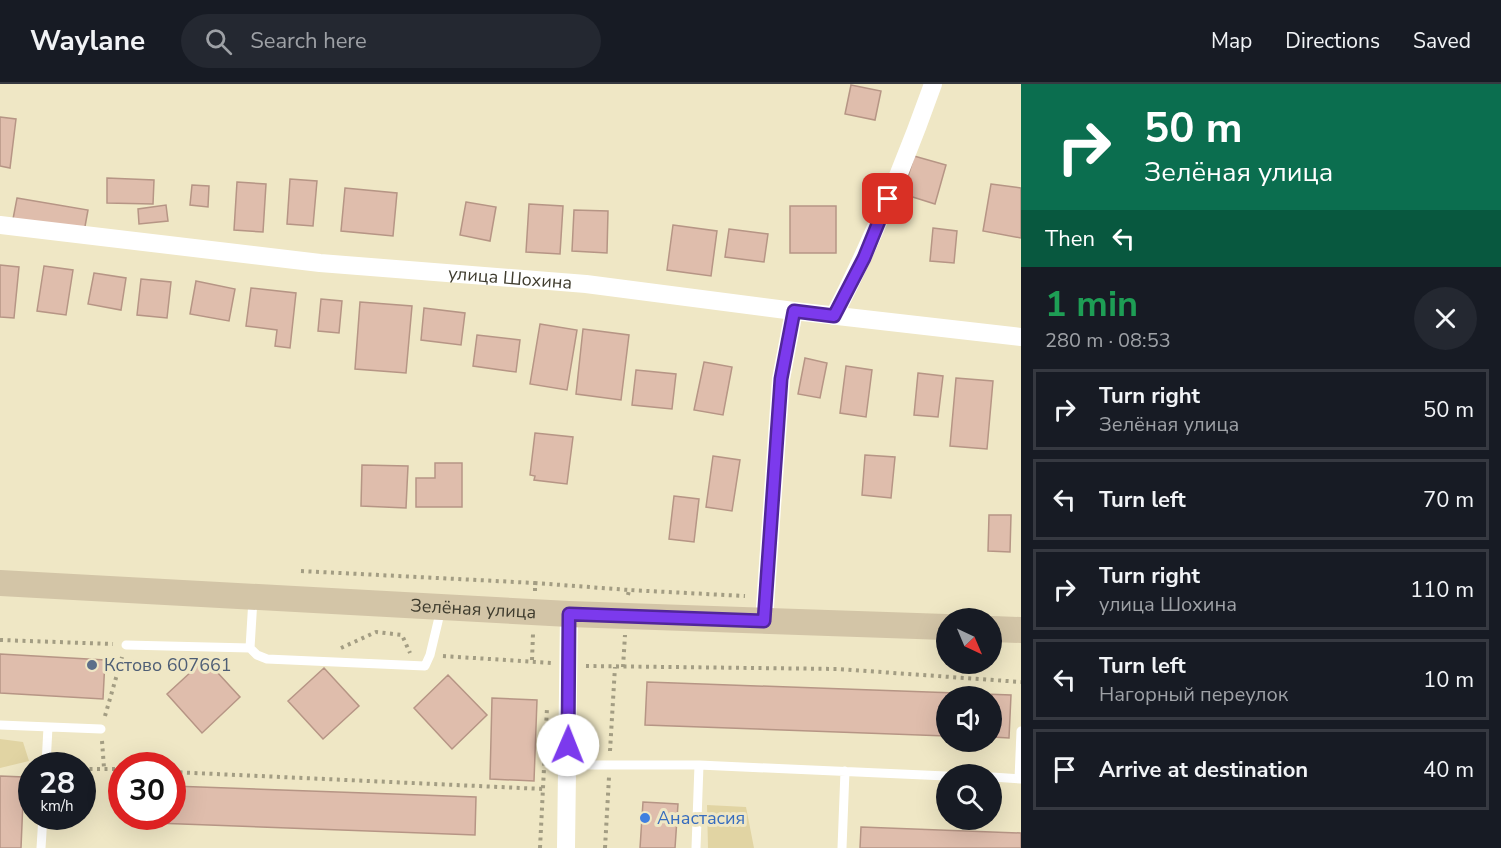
<!DOCTYPE html>
<meta charset="utf-8">
<style>
:root{--surface:#171b24;--page:#242831;--text:#f1f3f6;--muted:#9ea1a6;--line:#363941}
body{margin:0;font-family:"Nunito Sans",sans-serif;background:var(--page);color:var(--text);height:100vh;display:flex;flex-direction:column;font-size:22px;white-space:nowrap}
*{box-sizing:border-box;margin:0}
p{font-size:20px;color:var(--muted)}
.icon{flex:none;width:33px;height:33px;fill:none;stroke:currentColor;stroke-width:2;stroke-linecap:round;stroke-linejoin:round}
.map{position:relative;flex:1;overflow:hidden}
.sheet{display:flex;flex-direction:column;background:var(--surface);width:480px}
.sheet>*{flex:none}
.top-card{background:#0b6e4f;color:#fff;overflow:hidden}
.needle{width:39px;rotate:136deg}
.buttons{position:absolute;left:936px;top:524px;display:grid;gap:12px}
.buttons a{display:grid;place-items:center;width:66px;height:66px;border-radius:50%;background:var(--surface);box-shadow:0 6px 24px #0002;font-size:30px}
.speed{position:absolute;left:18px;top:668px;display:flex;gap:12px;font-size:30px;font-weight:700;text-align:center}
.speed>*{display:grid;place-content:center;width:78px;height:78px;border-radius:50%;background:var(--surface);box-shadow:0 6px 24px #0002;line-height:1}
.speed small{font-size:15px;font-weight:400}
.speed .limit{border:9px solid #d22;background:#fff;color:#111}
.pin{position:absolute;display:grid;place-items:center;width:51px;height:51px;color:#fff;margin:-26px;border-radius:12px;box-shadow:0 3px 9px #0006}
.me{position:absolute;width:66px;margin:-33px;rotate:1deg;stroke-linejoin:round;filter:drop-shadow(0 0 4px #0008)}
.turn{display:flex;align-items:center;gap:21px;height:126px;padding:0 24px;font-size:27px}
.turn .icon{width:78px;height:78px;stroke-width:2.5}
.turn b{display:block;font-size:42px;line-height:51px}
.then{display:flex;align-items:center;height:57px;padding:0 24px;background:#0003;gap:12px;font-size:22px}
.round{display:grid;place-items:center;flex:none;width:63px;height:63px;border-radius:32px;background:var(--page)}
.headline{display:flex;align-items:center;justify-content:space-between;height:102px;padding:0 24px}
h1{font-size:36px;font-weight:700;line-height:45px;color:#1e9e55}
ul{padding:0;list-style:none}
li{display:flex;align-items:center;gap:18px;height:81px;margin:0 12px 9px;padding:0 12px;border:3px solid var(--line);border-radius:0px}
li div{flex:1}
li b{display:block;font-size:22px}
li em{font-style:normal}
header{display:flex;align-items:center;gap:36px;box-sizing:border-box;height:84px;padding:0 30px;background:var(--surface);border-bottom:2px solid var(--line)}
header strong{font-size:28px}
nav{display:flex;gap:33px;margin-inline-start:auto;font-size:21px}
.search{width:420px;height:54px;background:var(--page);display:flex;align-items:center;gap:15px;box-sizing:border-box;padding:0 21px;border-radius:33px;color:var(--muted);font-size:22px}
main{display:flex;flex:1;min-height:0}
.map>svg:first-child{display:block}
.green{fill:#e1d4a3}
.building{fill:#dfbdac;stroke:#b69585;stroke-width:1.5}
.lines{fill:none;stroke-linecap:round;stroke-linejoin:round}
.path{stroke:#a39d83;stroke-width:4;stroke-dasharray:3 4.5;stroke-linecap:butt}
.lane{stroke:#fff;stroke-width:9}
.street{stroke:#fff;stroke-width:18}
.secondary{stroke:#d3c5a7;stroke-width:26}
.route-casing{stroke:#51269a;stroke-width:15}
.route{stroke:#7c3aed;stroke-width:10}
.service-dot{fill:#5c6f8a;stroke:#efe7c5;stroke-width:2}
.shop-dot{fill:#3f7fe0;stroke:#efe7c5;stroke-width:2}
.labels{text-anchor:middle;dominant-baseline:central;stroke-width:6;stroke-linejoin:round;paint-order:stroke}
.street-label{font-size:18px;fill:#3f3c2e;stroke:#efe7c5}
.service-label{font-size:18px;fill:#4e5e75;stroke:#efe7c5;text-anchor:start}
.shop-label{font-size:18px;fill:#366cbe;stroke:#efe7c5;text-anchor:start}
</style>
<header>
<strong>Waylane</strong>
<div class="search"><svg class="icon" aria-label="search" viewBox="0 0 24 24"><circle cx="10" cy="10" r="6"/><path d="M15 15l6 6"/></svg>Search here</div>
<nav><a>Map</a><a>Directions</a><a>Saved</a></nav>
</header>
<main>
<div class="map">
<svg width="1021" height="764" viewBox="0 0 1021 764">
<rect width="100%" height="100%" fill="#efe7c5"/>
<path class="green" d="M0 655 23 658 29 677 0 684Z
M707 721 746 723 754 764H708Z"/>
<path class="building" d="M851 1 881 7 875 36 845 30Z
M0 33 16 35 10 84 0 82Z
M914 72 946 81 935 120 903 110Z
M107 94 154 96 153 120 107 119Z
M290 95 317 97 313 142 287 140Z
M237 98 266 100 263 148 234 146Z
M991 100 1021 104V154L983 147Z
M192 101 209 102 208 123 190 121Z
M345 104 397 109 393 152 341 147Z
M17 114 88 126 84 148 13 135Z
M466 118 496 123 490 157 460 151Z
M529 120 563 122 560 170 526 168Z
M166 121 168 137 139 140 138 125Z
M790 122H836V169H790Z
M574 126 608 127 607 169 572 167Z
M673 141 717 147 711 192 667 186Z
M933 144 957 147 954 179 930 177Z
M729 145 768 150 764 178 725 173Z
M0 181 19 183 14 234 0 233Z
M44 182 73 186 66 231 37 227Z
M94 189 126 194 121 226 88 220Z
M141 195 171 198 167 234 137 231Z
M196 197 235 205 229 237 190 230Z
M251 204 296 209 290 264 275 262 277 246 246 242Z
M321 215 342 217 339 249 318 247Z
M360 218 412 222 406 289 355 285Z
M424 224 465 229 461 261 421 256Z
M540 240 577 246 567 306 530 300Z
M583 245 629 251 621 316 576 310Z
M477 251 520 256 516 288 473 282Z
M805 274 827 279 820 314 798 310Z
M704 278 732 283 723 331 694 326Z
M846 282 872 286 866 333 840 329Z
M636 286 676 290 672 325 632 321Z
M918 289 943 292 938 333 914 331Z
M956 294 993 297 987 365 950 362Z
M535 349 573 353 567 400 534 396 535 392 530 391Z
M865 371 895 373 891 414 862 411Z
M713 372 740 376 732 427 706 423Z
M435 379H462V423H416V394H435Z
M362 381 408 382 406 424 361 422Z
M674 412 699 415 694 458 669 455Z
M989 431H1011L1010 468 988 467Z
M0 570 105 576 103 615 0 609Z
M205 575 240 613 202 649 167 610Z
M324 584 359 622 323 655 288 617Z
M448 591 487 631 452 665 414 624Z
M647 598 1011 611 1009 654 992 653V612H946V652L645 641Z
M492 614 537 616 534 697 490 695Z
M0 692 24 693 21 764H0Z
M172 702 476 713 475 751 128 738V732H172Z
M643 718 678 720 675 764H640Z
M861 743 1021 749V764H860Z"/>
<g class="lines">
<path class="path" d="M301 487 535 499
M535 507V499L629 506
M628 511 629 506 745 512
M0 556 113 560
M341 564 376 548 402 551 410 569
M443 572 552 579
M532 576 533 550
M586 582 838 585 1021 598
M623 583 625 551
M105 632 122 573
M102 657 104 684
M610 667 615 583
M82 685H122
M172 688 543 705
M540 764 547 624
M605 764 609 693"/>
<path class="lane" d="M126 561 250 564 257 571 267 575 425 582 430 571 441 525
M250 564 253 515
M0 641 101 645
M46 681 48 643
M568 681H699L946 692
M992 693 1021 695
M1019 695 1021 647
M41 764 43 732
M696 764 699 681
M842 764 845 687"/>
<g class="street">
<path id="s1" d="M0 141 320 179 586 200 794 227 1021 253"/>
<path d="M834 232C872 157 905 79 933 0"/>
<path d="M764 537 781 295 794 227"/>
<path d="M566 764 569 530"/>
</g>
<g class="secondary">
<path id="s2" d="M0 499 569 530 946 543"/>
<path d="M992 545 1021 546"/>
</g>
</g>
<g class="lines">
<g class="route-casing">
<path id="route" d="M568 661 569 530 764 537 781 295 794 227 834 232 864 174 888 115"/>
</g>
<use href="#route" class="route"/>
</g>
<circle class="service-dot" cx="92" cy="581" r="6"/>
<circle class="shop-dot" cx="645" cy="734" r="6"/>
<g class="labels">
<g class="street-label">
<text stroke="none"><textPath href="#s1" startOffset="513">улица Шохина</textPath></text>
<text stroke="none"><textPath href="#s2" startOffset="474">Зелёная улица</textPath></text>
</g>
<g class="service-label">
<text x="104" y="581">Кстово 607661</text>
</g>
<g class="shop-label">
<text x="657" y="734">Анастасия</text>
</g>
</g>
</svg>
<div class="buttons">
<a><svg class="needle" viewBox="-14 -14 28 28"><path d="M0-13l5 13h-10z" fill="#e53935"/><path d="M0 13l5-13h-10z" fill="#9ea1a6"/></svg></a>
<a><svg class="icon" aria-label="sound" viewBox="0 0 24 24"><path d="M4 9h4l5-4v14l-5-4H4zM17 9q2 3 0 6"/></svg></a>
<a><svg class="icon" aria-label="search" viewBox="0 0 24 24"><circle cx="10" cy="10" r="6"/><path d="M15 15l6 6"/></svg></a>
</div>
<div class="speed"><div>28<small>km/h</small></div><div class="limit">30</div></div>
<div class="pin" style="left:888px;top:115px;background:#d93025"><svg class="icon" aria-label="arrive" viewBox="0 0 24 24"><path d="M6 21V4h12l-3 4 3 4H6"/></svg></div>
<svg class="me" style="left:568px;top:661px" viewBox="-20 -20 40 40"><circle r="19" fill="#fff"/><path d="M0-13L10 11 0 6-10 11z" fill="#7c3aed"/></svg>
</div>
<section class="sheet">
<div class="top-card">
<div class="turn"><svg class="icon" aria-label="right" viewBox="0 0 24 24"><path d="M7 20v-9h11M14 6l5 5-5 5"/></svg><div><b>50 m</b>Зелёная улица</div></div>
<div class="then">Then<svg class="icon" aria-label="left" viewBox="0 0 24 24"><path d="M17 20v-9H6M10 6l-5 5 5 5"/></svg></div>
</div>
<div class="headline"><div><h1>1 min</h1><p>280 m · 08:53</p></div><a class="round"><svg class="icon" aria-label="close" viewBox="0 0 24 24"><path d="M6 6l12 12M18 6L6 18"/></svg></a></div>
<ul>
<li><svg class="icon" aria-label="right" viewBox="0 0 24 24"><path d="M7 20v-9h11M14 6l5 5-5 5"/></svg><div><b>Turn right</b><p>Зелёная улица</p></div><em>50 m</em></li>
<li><svg class="icon" aria-label="left" viewBox="0 0 24 24"><path d="M17 20v-9H6M10 6l-5 5 5 5"/></svg><div><b>Turn left</b></div><em>70 m</em></li>
<li><svg class="icon" aria-label="right" viewBox="0 0 24 24"><path d="M7 20v-9h11M14 6l5 5-5 5"/></svg><div><b>Turn right</b><p>улица Шохина</p></div><em>110 m</em></li>
<li><svg class="icon" aria-label="left" viewBox="0 0 24 24"><path d="M17 20v-9H6M10 6l-5 5 5 5"/></svg><div><b>Turn left</b><p>Нагорный переулок</p></div><em>10 m</em></li>
<li><svg class="icon" aria-label="arrive" viewBox="0 0 24 24"><path d="M6 21V4h12l-3 4 3 4H6"/></svg><div><b>Arrive at destination</b></div><em>40 m</em></li>
</ul>
</section>
</main>
